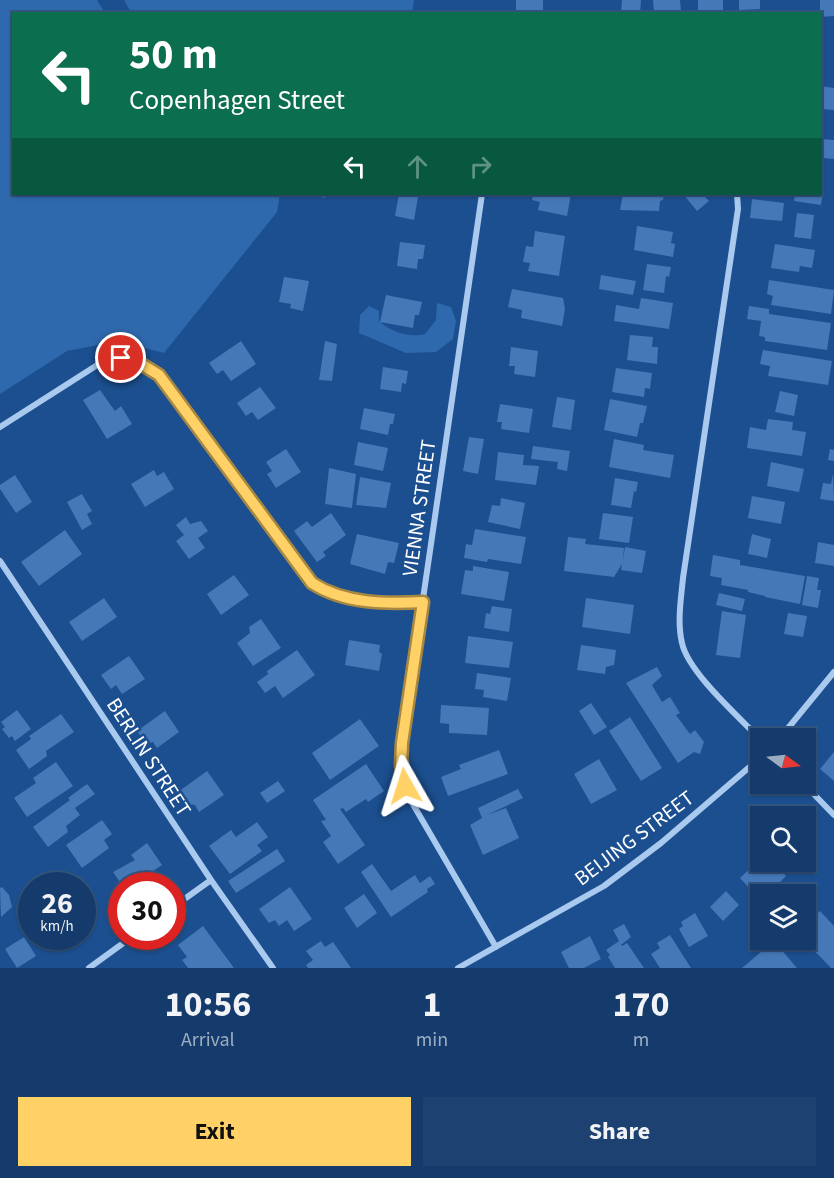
<!DOCTYPE html>
<style>
:root{--surface:#143b6b;--page:#1d4271;--text:#f1f3f6;--muted:#9dadc1;--line:#33557e;--accent:#ffd166}
body{margin:0;font-family:"Source Sans 3",sans-serif;background:var(--page);color:var(--text);height:100vh;display:flex;flex-direction:column;font-size:22px;white-space:nowrap}
*{box-sizing:border-box;margin:0}
p{font-size:20px;color:var(--muted)}
.icon{flex:none;width:33px;height:33px;fill:none;stroke:currentColor;stroke-width:2;stroke-linecap:round;stroke-linejoin:round}
.map{position:relative;height:968px;overflow:hidden}
.panel{display:flex;flex-direction:column;background:var(--surface);flex:1}
.panel>*{flex:none}
.hud{position:absolute;left:12px;top:12px;width:810px;height:183px;border-radius:0px;box-shadow:0 2px 4px #0004,0 0 0 2px var(--line);background:#0b6e4f;color:#fff;overflow:hidden}
.needle{width:39px;rotate:105deg}
.buttons{position:absolute;left:750px;top:728px;display:grid;gap:12px}
.buttons a{display:grid;place-items:center;width:66px;height:66px;border-radius:0px;background:var(--surface);box-shadow:0 2px 4px #0004,0 0 0 2px var(--line);font-size:30px}
.speed{position:absolute;left:18px;top:872px;display:flex;gap:12px;font-size:30px;font-weight:700;text-align:center}
.speed>*{display:grid;place-content:center;width:78px;height:78px;border-radius:50%;background:var(--surface);box-shadow:0 2px 4px #0004,0 0 0 2px var(--line);line-height:1}
.speed small{font-size:15px;font-weight:400}
.speed .limit{border:9px solid #d22;background:#fff;color:#111}
.pin{position:absolute;display:grid;place-items:center;width:51px;height:51px;color:#fff;margin:-26px;border:3px solid #fff;border-radius:50%;box-shadow:0 2px 6px #0007}
.me{position:absolute;width:66px;margin:-33px;rotate:354deg;stroke-linejoin:round;filter:drop-shadow(0 0 4px #0008)}
.turn{display:flex;align-items:center;gap:21px;height:126px;padding:0 18px;font-size:27px}
.turn .icon{width:78px;height:78px;stroke-width:2.5}
.turn b{display:block;font-size:42px;line-height:51px}
.lanes{display:flex;align-items:center;height:57px;padding:0 18px;background:#0003;justify-content:center;gap:30px;direction:ltr}
.lanes .off{opacity:.35}
.eta{display:flex;justify-content:space-evenly;align-items:center;height:102px;text-align:center}
.eta b{font-size:36px;font-weight:700;line-height:42px}
.cta{display:flex;gap:12px;margin-top:auto;padding:12px 18px}
.cta a{flex:1;height:69px;border-radius:0px;background:var(--accent);color:#111;font-size:24px;font-weight:700;line-height:69px;text-align:center}
.cta a+a{background:var(--page);color:var(--text)}
.map>svg:first-child{display:block}
.green{fill:#2e69ad}
.building{fill:#4478b7}
.lines{fill:none;stroke-linecap:round;stroke-linejoin:round}
.street{stroke:#a9c9ee;stroke-width:6}
.route-casing{stroke:#a68842;stroke-width:15}
.route{stroke:#ffd166;stroke-width:10}
.labels{text-anchor:middle;dominant-baseline:central;stroke-width:5;stroke-linejoin:round;paint-order:stroke}
.street-label{font-size:21px;fill:#fff;stroke:#1b4f8f}
</style>
<div class="map">
<svg width="834" height="968" viewBox="0 0 834 968">
<rect width="100%" height="100%" fill="#1b4f8f"/>
<path class="green" d="M0 0H97L105 13 14 14V194H280L277 212 164 353 119 341 67 351 0 394Z
M124 0H414L412 14H132Z
M437 303 451 307 456 321 453 339 436 352 406 353 359 333 360 315 369 306 379 311V321C391 332 409 338 425 334L436 320Z"/>
<path class="building" d="M516 0H543V14H516Z
M622 0H641L640 14H621Z
M653 0H680L681 11 654 14Z
M698 0H723V14H698Z
M739 0H760V9L739 10Z
M820 0H834V16L820 17V14H806V12L820 11Z
M820 86 834 88V110L820 109Z
M820 139 834 140V159L824 158 822 168 820 167Z
M820 181 824 182 821 205 794 201 795 194H820Z
M304 194H326L325 198Z
M399 194 418 197 414 220 395 216Z
M533 194H571L567 216 538 210 540 202 532 200Z
M623 194H664L663 200 660 201 659 211 620 210Z
M683 194H702L709 201 697 211Z
M752 199 784 203 782 221 750 218Z
M797 213 814 215 811 239 794 237Z
M637 226 673 232 671 243 675 244 673 257 634 250Z
M535 231 565 236 559 276 528 271 530 263 523 262 526 246 533 247Z
M400 242 425 245 423 259H418L417 269 397 266Z
M775 244 815 250 812 268 800 266 799 272 771 268Z
M647 264 671 267 669 277 666 276 664 293 643 290Z
M601 275 636 281 633 295 599 289Z
M284 277 309 281 303 311 290 308 291 304 279 302Z
M769 280 834 290 831 314 771 305 773 296 767 294Z
M512 289 563 298 565 309 562 326 521 318 522 310 508 307Z
M386 295 422 302 419 315H415L413 328 380 322Z
M641 298 673 303 669 329 614 321 616 305 639 309Z
M749 306 769 309V314L831 323 827 350 765 341V337L759 336 761 321 747 319Z
M630 335 653 337 652 347H658L657 364 627 360Z
M241 341 256 364 231 381 223 370 217 374 209 363Z
M325 341 337 344 332 381 319 380Z
M511 347 538 351 535 377 514 374 515 366H509Z
M763 350 832 361 828 385 768 376 770 366 760 364Z
M383 367 408 371 406 384 402 383 401 392 380 389Z
M616 368 652 373 650 389 645 388 644 397 612 392Z
M260 387 276 408 258 420 252 412 246 416 237 403Z
M100 390 115 411 121 406 132 424 107 439 83 400Z
M780 391 798 395 794 416 775 412Z
M557 397 575 400 571 430 552 427Z
M610 399 647 406 643 423H640L637 437 604 430Z
M500 404 533 409 529 433 501 429 502 422H497Z
M364 408 395 414 393 424H390L388 435 360 429Z
M768 419 793 422 792 430 806 432 802 456 747 448 750 427 766 430Z
M469 437 484 439 478 474 463 471Z
M614 439 644 445 643 450 674 455 670 478 609 467Z
M358 442 388 448 383 471 354 465Z
M533 446 570 451 567 471 557 469 558 462 531 459Z
M286 449 301 472 276 488 267 474 272 471 266 462Z
M830 449 834 450V461L828 460Z
M498 452 524 455 523 465 539 466 536 485 495 480Z
M771 462 804 469 799 492 767 486Z
M329 468 356 474 352 508 325 504Z
M154 470 157 476 164 472 174 489 145 507 131 484Z
M833 474 834 501 820 499 823 483 831 484Z
M15 475 32 502 16 513 0 489V485Z
M360 477 391 483 386 508 356 505Z
M615 478 638 482 636 492 634 491 631 508 611 505Z
M82 494 92 511 87 514 92 524 82 530 67 502Z
M752 496 785 502 781 524 748 518Z
M501 498 525 503 520 529 488 522 492 505 500 506Z
M331 513 346 535 323 552 326 556 317 562 294 531 307 521 312 527Z
M603 513 633 517 629 543 599 539Z
M186 517 190 524 201 521 208 531 198 538 205 548 189 559 176 541 184 535 176 525Z
M475 529 526 537 521 564 488 559 487 562 464 558 466 544 472 545Z
M65 530 82 554 39 586 21 562Z
M357 534 399 543 394 563 388 562 385 574 350 564Z
M752 534 771 539 767 558 748 554Z
M568 537 586 539 585 544 624 548 623 560 625 547 646 551 642 573 621 570 622 564 614 577 564 571Z
M818 542 834 545V566L815 563Z
M713 555 740 560V565L805 576 800 604 765 597V596L748 592V590L721 585 722 578 710 576Z
M473 566 509 572 504 601 461 594 465 570 473 571Z
M234 575 249 595 221 615 207 594Z
M807 576 819 578 817 590H821L818 608 802 605Z
M719 593 745 599 742 611 716 605Z
M104 598 117 617 82 641 69 622Z
M586 598 634 605 630 634 582 627Z
M492 606 512 609 509 632 484 628 486 613 490 614Z
M722 611 746 615 740 658 716 655Z
M788 613 807 616 803 637 784 634Z
M261 619 281 648 253 666 237 643 250 633 249 627Z
M468 636 513 642 509 668 465 663Z
M349 640 380 645 379 652 382 654 379 671 345 665Z
M581 645 616 650 614 665 606 667 605 674 577 670Z
M297 650 315 675 283 698 275 686 265 693 257 682 268 674 267 671Z
M129 656 145 679 122 694 116 685 111 689 101 675Z
M657 667 662 676 652 685 662 702 670 697 680 713 676 715 690 734 695 730 704 742 700 754 694 752 678 763 626 683Z
M477 673 511 678 507 701 483 697 484 690 475 689Z
M591 703 607 727 594 735 579 711Z
M441 705 489 708 487 735 449 733V724L440 723Z
M17 710 31 729 15 741 12 736 9 738 2 729 5 727 1 722Z
M165 711 179 732 157 748 153 742 146 744 137 731Z
M61 714 74 732 46 751 47 756 29 769 16 750 31 739 29 736Z
M630 717 662 768 641 781 609 731Z
M360 719 379 746 330 780 312 753Z
M499 750 508 774 448 796 441 777 461 769 459 765Z
M834 752V781L820 769Z
M599 759 617 790 591 804 574 774Z
M56 762 73 786 27 817 14 798 36 783 33 778Z
M366 764 384 791 368 802 366 799 346 812 343 808 340 809 365 845 338 864 323 842 331 836 321 821 326 820 313 800Z
M207 771 224 795 199 812 195 805 187 804 178 792Z
M278 781 285 791 267 803 260 793Z
M87 784 95 794 75 808 80 815 66 826 68 832 48 847 33 827 70 800 68 798Z
M518 789 523 798 487 815 506 808 519 838 483 855 470 825 482 818 478 808Z
M102 820 112 834 104 840 109 848 82 868 66 845Z
M257 822 268 837 257 845 262 851 230 874 209 846 231 830 236 837Z
M806 836 813 845 806 852Z
M147 843 162 865 132 885H122L113 872 135 860 131 855Z
M277 849 285 861 236 893 228 881Z
M760 859V861H772L786 876 774 888 779 894H760V900L740 878Z
M372 864 391 891 415 875 420 883 430 876 435 884 427 889 428 892 391 917 361 872Z
M2 887 9 895 12 907 1 917 0 888Z
M290 887 312 919 294 931 287 920 279 926 275 920 269 923 259 909Z
M726 891 739 905 723 921 710 907Z
M364 894 377 913 357 928 344 908Z
M82 909 89 919 82 922Z
M820 911 834 926V968H831L803 939H806V925Z
M695 913 708 936 689 947 679 929 683 926 681 922Z
M624 924 631 937 621 945 622 946 627 943 644 968H615L608 957 610 955 606 950 619 941 613 930Z
M203 926 234 968H188L182 960 187 957 178 945Z
M670 935 691 968H660L651 954 660 948 657 943Z
M590 936 601 959 584 968H569L561 952Z
M24 937 36 956 17 968 5 949Z
M321 941 325 947 333 942 351 968H308L306 965 313 960 306 951Z
M774 941 797 968H742Z"/>
<g class="lines">
<path class="street" d="M482 194 402 743C401 767 404 784 414 806L496 947
M737 194 738 209 683 578C681 599 677 622 682 643 688 672 739 717 760 739
M0 427 102 362C131 356 135 361 159 375L312 583C344 604 386 603 423 602
M0 561 211 880 273 968
M780 738 834 672
M803 783 834 815
M172 908 211 880
M89 968 133 936
M458 968 604 886 661 843 760 758"/>
</g>
<g class="lines">
<g class="route-casing">
<path id="route" d="M121 358 138 362 159 375 312 583C344 604 387 604 423 602L402 743 401 765 405 786"/>
</g>
<use href="#route" class="route"/>
</g>
<g class="labels">
<g class="street-label">
<text transform="translate(419 508) rotate(-82)">VIENNA STREET</text>
<text transform="translate(149 757) rotate(57)">BERLIN STREET</text>
<text transform="translate(634 838) rotate(-37)">BEIJING STREET</text>
</g>
</g>
</svg>
<div class="buttons">
<a><svg class="needle" viewBox="-14 -14 28 28"><path d="M0-13l5 13h-10z" fill="#e53935"/><path d="M0 13l5-13h-10z" fill="#9dadc1"/></svg></a>
<a><svg class="icon" aria-label="search" viewBox="0 0 24 24"><circle cx="10" cy="10" r="6"/><path d="M15 15l6 6"/></svg></a>
<a><svg class="icon" aria-label="layers" viewBox="0 0 24 24"><path d="M12 4l9 5-9 5-9-5zM3 14l9 5 9-5"/></svg></a>
</div>
<div class="speed"><div>26<small>km/h</small></div><div class="limit">30</div></div>
<div class="pin" style="left:121px;top:358px;background:#d93025"><svg class="icon" aria-label="arrive" viewBox="0 0 24 24"><path d="M6 21V4h12l-3 4 3 4H6"/></svg></div>
<svg class="me" style="left:405px;top:786px" viewBox="-20 -20 40 40"><path d="M0-17L14 15 0 8-14 15z" fill="#ffd166" stroke="#fff" stroke-width="4"/></svg>
<div class="hud">
<div class="turn"><svg class="icon" aria-label="left" viewBox="0 0 24 24"><path d="M17 20v-9H6M10 6l-5 5 5 5"/></svg><div><b>50 m</b>Copenhagen Street</div></div>
<div class="lanes"><svg class="icon" aria-label="left" viewBox="0 0 24 24"><path d="M17 20v-9H6M10 6l-5 5 5 5"/></svg><svg class="icon off" aria-label="ahead" viewBox="0 0 24 24"><path d="M12 20V5M6 11l6-6 6 6"/></svg><svg class="icon off" aria-label="right" viewBox="0 0 24 24"><path d="M7 20v-9h11M14 6l5 5-5 5"/></svg></div>
</div>
</div>
<section class="panel">
<div class="eta">
<div><b>10:56</b><p>Arrival</p></div>
<div><b>1</b><p>min</p></div>
<div><b>170</b><p>m</p></div>
</div>
<div class="cta"><a>Exit</a><a>Share</a></div>
</section>
